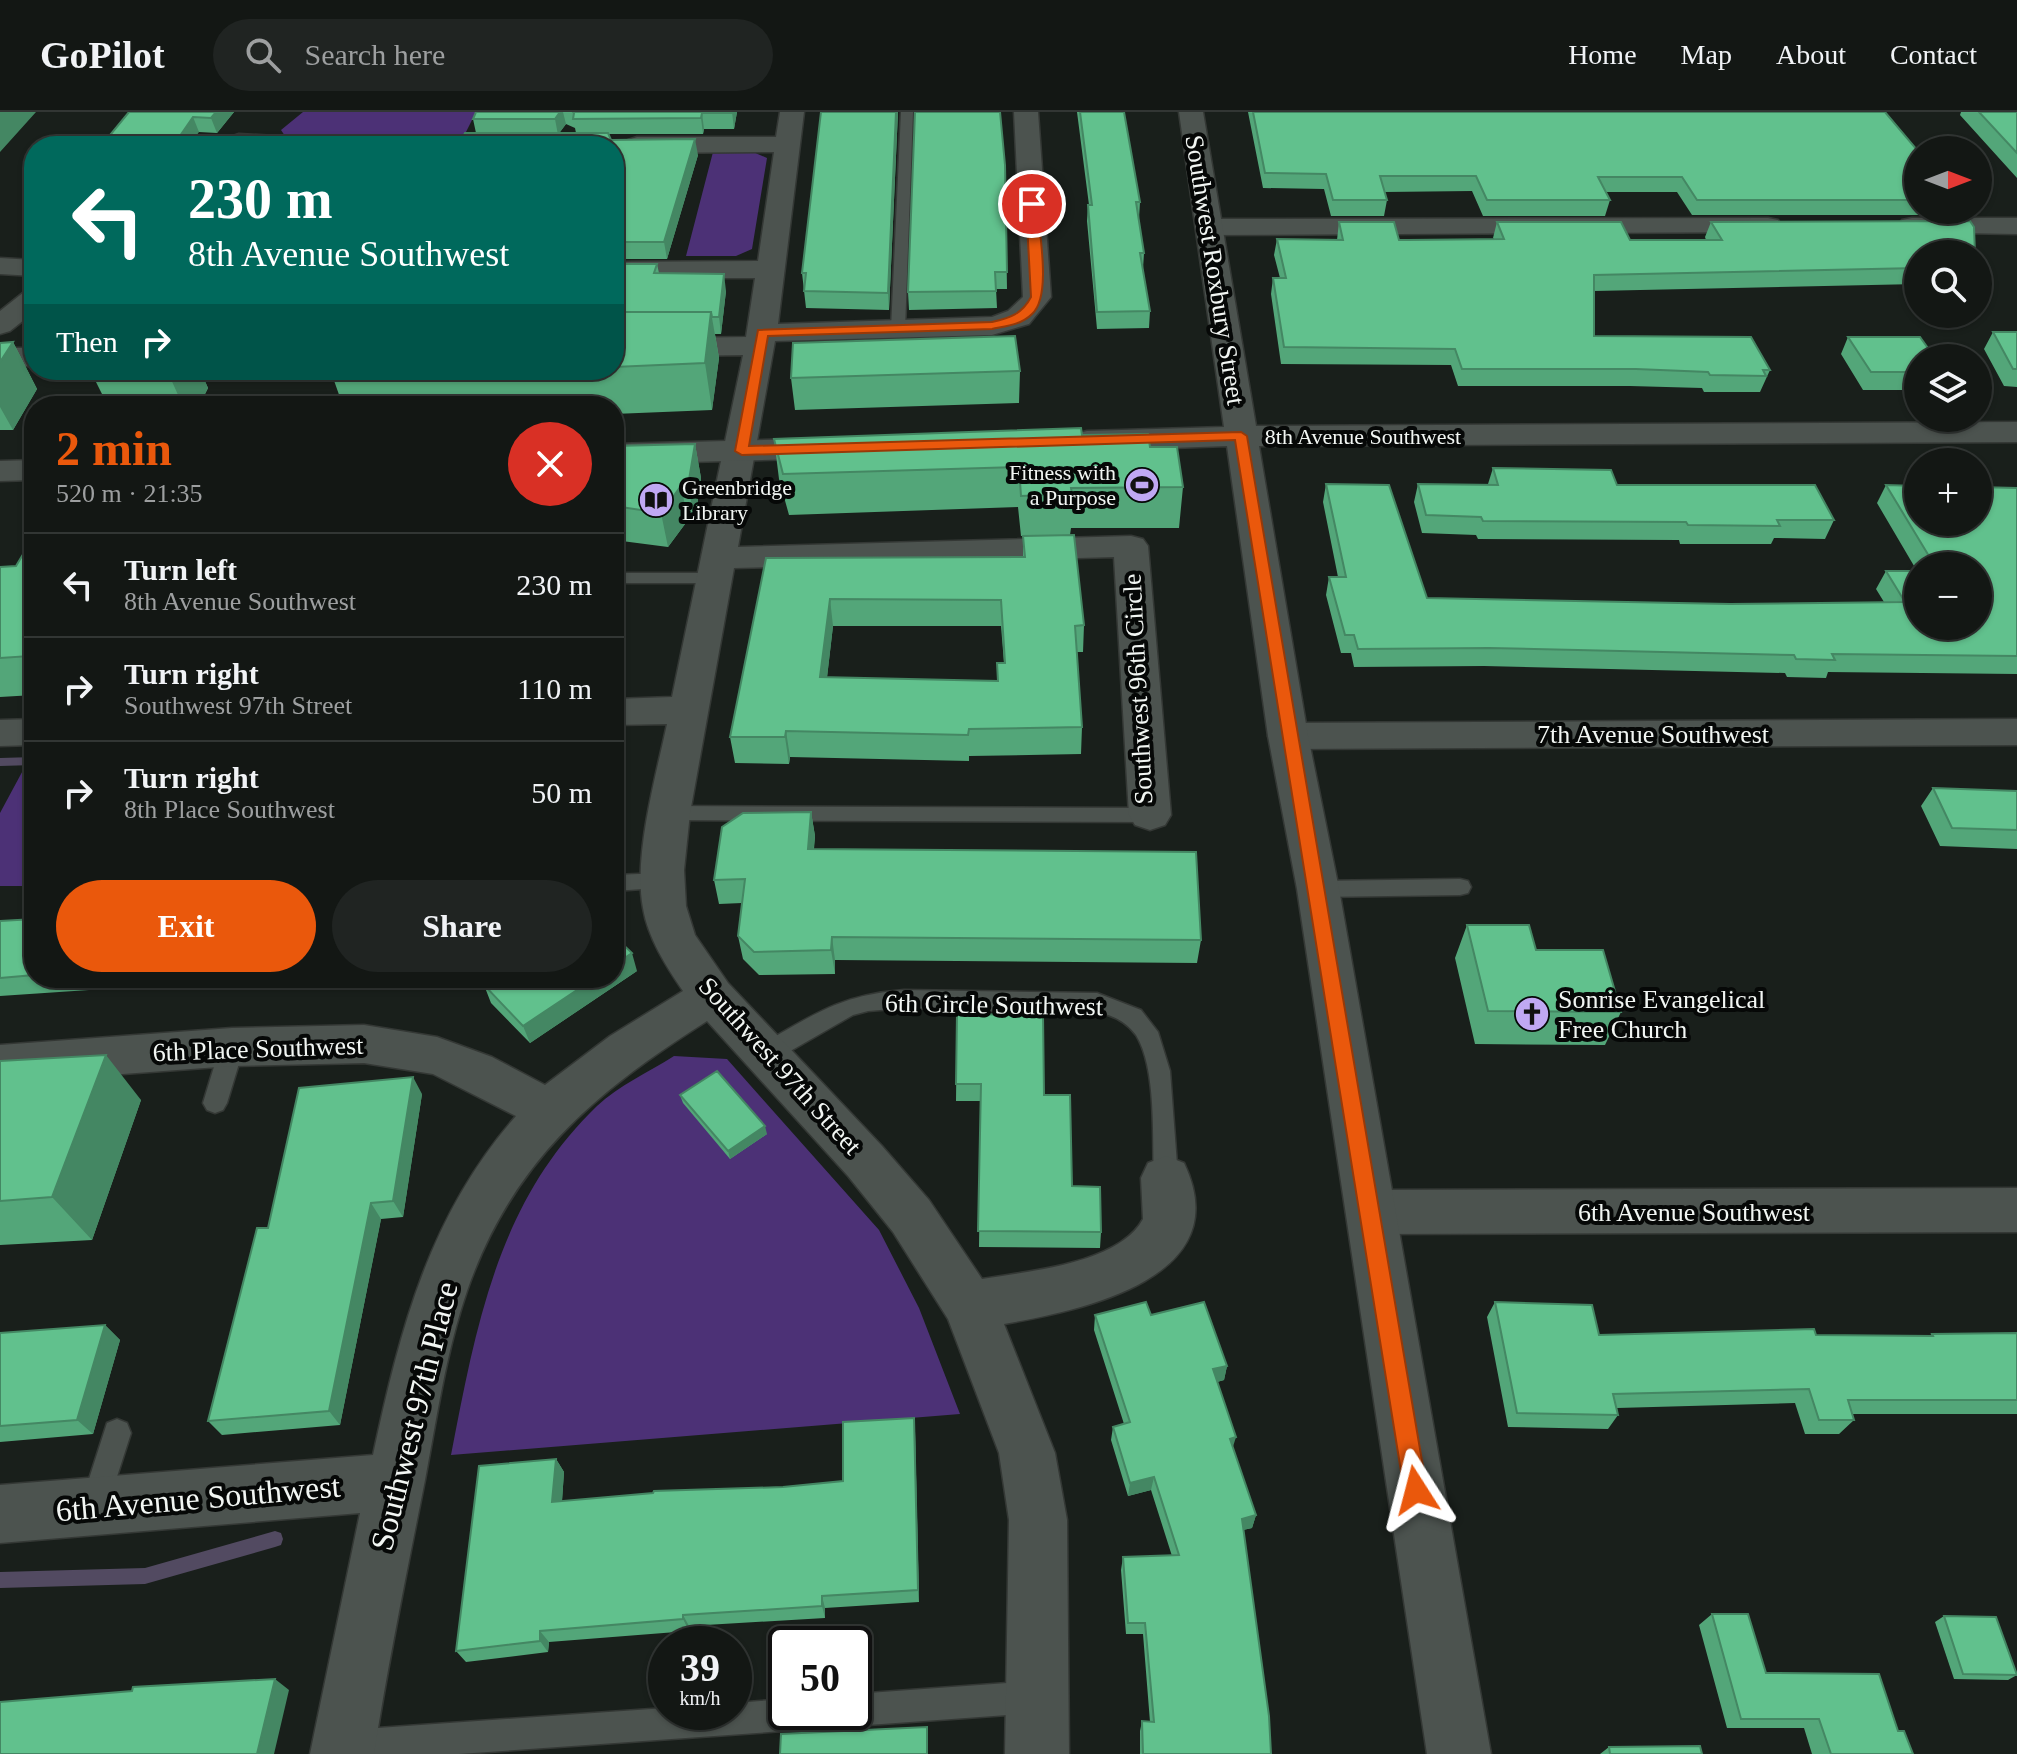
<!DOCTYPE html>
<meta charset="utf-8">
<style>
:root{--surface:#131714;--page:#202422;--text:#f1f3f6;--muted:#9d9fa0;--line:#323634;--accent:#ea580c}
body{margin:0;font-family:Georgia,serif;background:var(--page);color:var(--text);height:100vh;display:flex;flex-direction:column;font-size:30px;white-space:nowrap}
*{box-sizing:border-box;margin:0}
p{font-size:26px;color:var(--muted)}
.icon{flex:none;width:44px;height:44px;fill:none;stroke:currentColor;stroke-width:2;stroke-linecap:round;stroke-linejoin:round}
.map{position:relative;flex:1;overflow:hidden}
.drawer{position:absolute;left:24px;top:284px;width:600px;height:592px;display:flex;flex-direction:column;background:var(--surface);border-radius:32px;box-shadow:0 2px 6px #0004,0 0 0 2px var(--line)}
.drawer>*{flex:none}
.top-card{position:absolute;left:24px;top:24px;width:600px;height:244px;border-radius:32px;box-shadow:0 2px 6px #0004,0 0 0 2px var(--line);background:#00695c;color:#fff;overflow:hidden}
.needle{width:52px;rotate:90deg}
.fabs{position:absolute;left:1904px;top:24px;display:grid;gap:16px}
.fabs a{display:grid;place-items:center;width:88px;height:88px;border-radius:50%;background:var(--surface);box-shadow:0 2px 6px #0004,0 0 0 2px var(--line);font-size:40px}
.speed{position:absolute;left:648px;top:1514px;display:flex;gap:16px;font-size:40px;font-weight:700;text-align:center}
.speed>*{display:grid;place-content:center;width:104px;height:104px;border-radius:50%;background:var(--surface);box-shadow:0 2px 6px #0004,0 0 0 2px var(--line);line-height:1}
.speed small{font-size:20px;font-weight:400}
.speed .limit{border:4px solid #111;border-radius:12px;background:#fff;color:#111}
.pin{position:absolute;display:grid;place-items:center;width:68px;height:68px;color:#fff;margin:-34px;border:4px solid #fff;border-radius:50%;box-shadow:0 2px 8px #0007}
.me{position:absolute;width:88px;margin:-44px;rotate:351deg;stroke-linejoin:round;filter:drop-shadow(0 0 6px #0008)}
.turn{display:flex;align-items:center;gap:28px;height:168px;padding:0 32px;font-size:36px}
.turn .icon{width:104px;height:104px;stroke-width:2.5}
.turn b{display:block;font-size:56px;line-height:68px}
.then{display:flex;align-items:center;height:76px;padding:0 32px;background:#0003;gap:16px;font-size:30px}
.round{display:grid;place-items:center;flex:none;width:84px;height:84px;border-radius:42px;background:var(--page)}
.overview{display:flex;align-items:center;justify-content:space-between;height:136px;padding:0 32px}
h1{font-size:48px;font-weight:700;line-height:60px;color:var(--accent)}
.cta{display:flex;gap:16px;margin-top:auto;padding:16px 32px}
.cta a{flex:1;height:92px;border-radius:48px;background:var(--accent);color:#fff;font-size:32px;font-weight:700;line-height:92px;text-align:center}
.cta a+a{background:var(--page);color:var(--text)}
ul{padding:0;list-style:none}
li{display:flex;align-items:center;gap:24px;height:104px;padding:0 32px;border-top:2px solid var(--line)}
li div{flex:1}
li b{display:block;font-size:30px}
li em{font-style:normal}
header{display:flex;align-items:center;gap:48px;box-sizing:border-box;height:112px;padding:0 40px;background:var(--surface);border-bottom:2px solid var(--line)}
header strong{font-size:38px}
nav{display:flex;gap:44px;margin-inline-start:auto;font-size:28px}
.search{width:560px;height:72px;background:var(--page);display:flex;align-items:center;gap:20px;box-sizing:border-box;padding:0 28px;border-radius:44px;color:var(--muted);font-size:30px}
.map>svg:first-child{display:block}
.green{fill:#4c3176}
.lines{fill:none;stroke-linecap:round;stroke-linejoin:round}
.stream{fill:#524a61;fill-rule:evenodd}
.lane-casing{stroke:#343835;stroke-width:3}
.street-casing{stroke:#343835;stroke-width:3}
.secondary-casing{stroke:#343835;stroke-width:3}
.lane{fill:#4c534f;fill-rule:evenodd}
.street{fill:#4c534f;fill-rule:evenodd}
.secondary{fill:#4c534f;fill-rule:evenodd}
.wall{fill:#53a679;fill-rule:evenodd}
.shaded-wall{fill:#448763}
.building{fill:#61c18d;stroke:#448763;stroke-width:2;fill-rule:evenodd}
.route{fill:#ea580c;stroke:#983908;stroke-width:2}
.labels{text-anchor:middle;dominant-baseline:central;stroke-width:8;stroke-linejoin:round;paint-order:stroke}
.far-street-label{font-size:22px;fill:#f2f6f3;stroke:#060807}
.far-poi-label{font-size:22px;fill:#f2f6f3;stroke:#060807;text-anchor:end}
.street-label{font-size:26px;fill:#f2f6f3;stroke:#060807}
.poi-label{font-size:26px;fill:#f2f6f3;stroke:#060807;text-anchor:start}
.near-street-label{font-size:32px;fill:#f2f6f3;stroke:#060807}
</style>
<header>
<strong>GoPilot</strong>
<div class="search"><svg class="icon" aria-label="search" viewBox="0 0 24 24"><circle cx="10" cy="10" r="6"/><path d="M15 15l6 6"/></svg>Search here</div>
<nav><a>Home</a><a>Map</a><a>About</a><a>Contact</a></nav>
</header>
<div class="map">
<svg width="2017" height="1642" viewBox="0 0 2017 1642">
<rect width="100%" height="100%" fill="#191f1b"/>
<path class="green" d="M303 0H476L464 24H285L281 18Z
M713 40H753L767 46 752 137 736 144H686Z
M28 649H34V774H0V701Z
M674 944 727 947 879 1118 919 1196 960 1302 451 1343C476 1214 498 1089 597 994 618 974 649 960 674 944Z"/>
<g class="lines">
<path class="stream" d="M614 625 623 626 624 629 623 632 614 633Z
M34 645V653L0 654V646Z
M275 1419 281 1421 283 1427 281 1433 275 1435 145 1472 0 1476V1460L145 1456Z"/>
<g class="lane-casing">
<path id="lane" d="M901 0H913L905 217 898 221 891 217Z
M614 461H717L726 466 717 471H614Z
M669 694 1150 696 1157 698 1160 703 1157 708 1150 710 669 708 662 706 659 701 662 696Z
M663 761 671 763 674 769 671 775 614 779V763Z
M1460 767 1468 769 1471 775 1468 781 1460 783 1318 785 1310 783 1307 777 1310 771 1318 769Z
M904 878 1097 881 1141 898 1158 920 1170 959 1178 1066 1175 1074 1166 1077 1157 1074 1154 1066C1152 1026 1157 957 1136 923 1128 912 1118 906 1105 902L904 896 868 899 853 903 773 949 765 952 757 949 753 942 757 935C812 904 838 883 904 878Z
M232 925 240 928 244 935 227 991 223 998 215 1001 207 998 203 991 220 935 224 928Z
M117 1307 127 1311 131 1321 105 1402 95 1406 85 1402 81 1392 107 1311Z
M1036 1569 1047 1574 1052 1585 1047 1596 1036 1601 854 1614 843 1609 840 1603 837 1611 826 1616 459 1642H336L333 1634 338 1623 349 1618 666 1596V1600H734V1591L786 1587V1600H854V1582Z"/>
</g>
<g class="street-casing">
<path id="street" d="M780 0H804L778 212 992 205 1008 199 1023 185 1014 0H1038L1051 185 1029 212 992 223 775 229 738 435 1131 424 1143 427 1148 434 1171 703 1165 713 1150 718 1135 713 1129 703 1114 445 734 456 690 701 684 758 686 794 695 823 728 871 882 1034 929 1088 982 1167C1028 1159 1119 1152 1143 1107L1141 1066 1148 1051 1166 1044 1184 1051C1239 1166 1083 1198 1004 1212L1055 1341 1067 1408 1069 1642H1005L1009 1408 999 1341 948 1207 893 1120 848 1064 707 909C595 980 512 1049 467 1179 446 1240 437 1305 425 1368 407 1459 388 1550 374 1642H310L360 1401 0 1431V1373L373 1343C400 1218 429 1103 516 1004L433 962 364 951 232 954 0 971V933L232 916 364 913 437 925 492 945 545 973 610 924 683 879C666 854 648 826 643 796 633 744 656 664 667 612L614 613V587L672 585 743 243 614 245V227L746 225 755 166H614V150L758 149 774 40 637 41 628 38 624 33 628 28 637 25H776Z
M239 22 310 26 319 29 323 34H229L226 30 230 25Z
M1768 106 1778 108 1782 114 1778 120 1210 123 1200 121 1196 115 1200 109 1210 107Z
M1912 106H2017V122L1902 120 1898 114 1902 108Z
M0 146 34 148V164L0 162Z
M34 177V200L10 219 0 222V199L24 180Z
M0 236H34V254H0Z
M34 607V633L0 634V608Z
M2017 607V633L1288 637 1274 633 1268 624 1274 615 1288 611Z
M2017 1076V1120L1371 1122 1353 1116 1346 1100 1353 1084 1371 1078Z"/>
</g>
<g class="secondary-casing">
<path id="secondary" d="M1179 0H1203L1256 314 2017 310V330L1259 334 1308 624 1339 777 1491 1642H1427L1297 777 1268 624 1227 334 1087 339 1076 336 1071 329 1076 322 1087 319 1224 315Z
M835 326 846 329 851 336 846 343 835 346 614 352V332Z
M34 348V368L0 369V349Z"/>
</g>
<use href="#lane" class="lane"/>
<use href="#street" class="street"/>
<use href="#secondary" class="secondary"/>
</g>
<path class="wall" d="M129 0H234L217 21 199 20Z
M476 0H737L734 17H704L703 22H609L611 28 698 43 667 147H614V34L460 31 476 21 473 7ZM566 12 575 16 576 21H559Z
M821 0H898L889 198 806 196 802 161Z
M1077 0H1124L1140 90 1139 107 1144 141 1143 157 1150 199 1149 216 1097 217 1087 109 1088 93H1089Z
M1248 0H1885L1918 39V98H1946L1944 103H1692L1677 80H1606L1610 88 1605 104H1483L1472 79 1385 80 1387 88 1384 104H1331L1324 77 1263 76Z
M1961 0H2017V66L1960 3Z
M1005 53 1007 177H996L997 196 909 198 908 180Z
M1339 110 1399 128 1494 127 1493 126 1497 110 1630 128H1706L1705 125 1711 110 1918 142V172L1594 179V224L1770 258 1760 280H1704L1702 276 1630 274H1458L1451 253 1281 252 1271 182 1273 166H1280L1274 143 1277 127 1337 128Z
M614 152H657L659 161 726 179 721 222H715L719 246 712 298 614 302V294H343L331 260V258H614Z
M1993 220H2017V275L2004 274 1984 237Z
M1848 225 1918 246V278H1863L1841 242Z
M13 230 37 277 13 318H0V231Z
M200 258 208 276 199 294H108L95 268Z
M1020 259 1019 291 795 298 791 266Z
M1082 323 1150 335 1183 375 1179 416H1071L1070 423 1084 513 1083 540H1077L1082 615 1081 642 969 644V649L790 645 789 652 735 651 730 625 766 446 1023 445V424H1021L1018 395 789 403 779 367 774 327ZM833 514H1001L1004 551H997V569L827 565Z
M695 332 701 366 695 408H688L668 435 614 428V334Z
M1493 356 1617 373 1834 408 1825 427 1774 426 1771 432H1680L1679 428 1478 427 1476 423 1422 421 1414 390 1418 372H1488Z
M1326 372 1427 486 1730 492 1884 490 1876 477 1886 459H1917L1877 391 1886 373 2017 376V562L1828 560 1826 566 1787 565 1785 561 1484 554 1354 555 1351 541H1341L1326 483 1329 465H1338L1323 390ZM1918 454H1978L1918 514Z
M34 424V583L0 585V455L16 454Z
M1933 676 2017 679V737L1940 734 1921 694Z
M811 700 815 724 814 737 1201 828 1197 851 835 848V862L759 863 743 847 738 824 742 791 719 792 714 768Z
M34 807V866H269L0 884V809Z
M1467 813 1536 838 1621 900 1605 933 1475 932 1455 846Z
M637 859 530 931 491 891 484 873Z
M314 866H376L316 870Z
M957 902 1044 983 1072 1074 1101 1120 1100 1136 979 1135 981 989H956Z
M0 949 141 988 92 1128 0 1133Z
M422 982 403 1105 381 1107 340 1313 222 1323 208 1309 268 1116Z
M680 983 767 1022 730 1047 683 991Z
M1495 1190 1599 1223 1929 1224 1932 1222 2017 1221V1302H1852L1854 1308 1839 1322H1805L1795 1291 1617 1296 1618 1303 1608 1317 1508 1315 1487 1205Z
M1095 1203H1151L1227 1254 1224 1268 1217 1270 1233 1336 1256 1403 1252 1416 1243 1418 1271 1642H1140V1619L1142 1609 1150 1610 1143 1522H1126L1121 1458 1123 1445 1172 1444 1151 1378 1128 1384 1111 1328 1113 1315 1124 1312 1094 1218Z
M105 1213 120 1228 93 1322 0 1330V1221Z
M914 1306 915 1319 919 1490 825 1496V1506L689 1514V1519L549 1530 548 1540 466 1550 456 1539 556 1347 564 1360 562 1389 783 1375 843 1369Z
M1712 1502 1766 1561 1898 1619 1913 1642H1812L1804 1616H1727L1699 1513Z
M1944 1504 2017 1563 2008 1568 1954 1567 1935 1510Z
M1609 1635 1702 1642H1600Z"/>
<path class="shaded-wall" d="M0 0H36L0 40Z
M216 0H234L217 21 211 6Z
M560 0H563L566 12 558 23 555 7Z
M732 0H737L734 17Z
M896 0H898L889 198 888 181Z
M702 1 704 17 703 22 701 6Z
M193 5 199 20 189 34H173Z
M695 27 698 43 667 147 664 130Z
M724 162 726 179 721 222 719 205Z
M711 200 719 246 712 298 705 251Z
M13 230 37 277 13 318 0 295V250Z
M173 258H200L208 276 199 294H183L170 265Z
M695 332 701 366 695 408 688 374Z
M681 374 688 408 668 435 661 401Z
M830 487 833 514 824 592 820 565Z
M786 619 790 645 789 652 785 625Z
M811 700 815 724 811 761 808 737Z
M832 825 835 848V862L831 838Z
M632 841 637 859 530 931 523 914 595 866H614V853Z
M106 943 141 988 92 1128 52 1085Z
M413 965 422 982 403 1105 393 1089Z
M765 1014 767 1022 730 1047 728 1039Z
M371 1091 381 1107 340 1313 329 1299Z
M105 1213 120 1228 93 1322 77 1308Z
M1227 1254 1224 1268 1210 1272 1213 1257Z
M914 1306 915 1319 919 1490 918 1478Z
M1236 1325 1232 1338 1230 1327Z
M556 1347 564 1360 561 1403 552 1390Z
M1154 1365 1151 1378 1128 1384 1130 1371Z
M1256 1403 1252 1416 1238 1419 1242 1407Z
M822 1484 825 1496V1506L822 1494Z
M683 1503 689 1514V1519L683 1507Z
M540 1519 549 1530 548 1540 540 1529Z
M275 1567 289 1578 274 1642H257Z"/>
<path class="building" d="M129 0H216L211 6 193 5 173 34H101Z
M476 0H560L555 7H473Z
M573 0H732V1H702L701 6 573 7 574 1Z
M821 0H896L888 181 804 179 806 161H802Z
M915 0H1000L1005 53 1007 160H995L996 179 908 180Z
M1080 0H1124L1140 90H1136L1144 141H1140L1150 199 1097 200 1088 93H1092Z
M1253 0H1885L1918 39V88H1697L1682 65H1598L1610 88H1487L1476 64H1380L1387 88H1333L1326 62 1265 61Z
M1979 0H2017V41Z
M465 21H608L611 28 695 27 664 130H614V34H273L460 31Z
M1970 109 1974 115 1975 142H1918V156L1594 163V224L1751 225 1770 258H1763L1766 264 1710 263 1708 260 1636 257H1462L1455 237 1284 235 1273 166H1286L1277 127 1343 128 1339 110H1394L1399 128H1407L1504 127 1497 110H1621L1630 128H1722L1711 110Z
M614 152H657L654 161 724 162 719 205H712L711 200H616L620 187H614Z
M614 200H711L705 251 614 255Z
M1993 220H2017V257H2013Z
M1015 224 1020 259 791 266 793 231Z
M1848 225H1920L1935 246H1918V260H1871Z
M13 230 0 250V231Z
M100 258H173L170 265 95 268Z
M331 258H468L331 260Z
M1081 316 1082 323 1148 322 1150 335H1177L1183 375 1071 376 1072 382 1021 384 1019 355 783 362 774 327Z
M695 332 688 374H681L661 401 614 394V334Z
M1493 356 1611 358 1617 373H1815L1834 408H1777L1780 414 1688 413 1686 410 1483 409 1481 405 1426 403 1418 372 1498 373Z
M1326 372 1389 373 1427 486 1730 492 1905 490 1886 459H1918V514H1978V454H1935L1886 373 1918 374V410H1978V375L2017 376V544L1832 542 1835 548 1796 547 1794 543 1489 536 1358 537 1354 523H1345L1329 465H1346Z
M1074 423 1084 513 1075 514 1082 615 969 617 968 623 786 619 785 625H730L766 446 1025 445 1023 424ZM830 487 1001 488 1005 551H997L998 569 820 565Z
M34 424V553H25L29 544 0 546V455L16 454Z
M1933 676 2017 679V718L1952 716Z
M811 700 808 737 1196 740 1201 828 832 825 831 838 754 840 738 824 745 767 714 768 722 715 743 701Z
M34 807V863L0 866V809Z
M1467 813H1529L1536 838H1603L1621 900 1488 899Z
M614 824 632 841 614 853Z
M495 866H595L523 914 484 873Z
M957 902 1043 903 1044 983H1070L1072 1074 1100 1075 1101 1120 978 1119 981 972H956Z
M106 943 52 1085 0 1089V949Z
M717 959 765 1014 728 1039 680 983Z
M413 965 393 1089 371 1091 329 1299 208 1309 257 1116H268L299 976Z
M1146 1190 1151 1203 1204 1190 1227 1254 1213 1257 1236 1325 1230 1327 1256 1403 1242 1407 1269 1604 1271 1642H1143L1142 1609 1154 1610 1145 1511H1128L1123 1445 1179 1443 1154 1365 1130 1371 1113 1315 1130 1310 1095 1203Z
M1495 1190 1592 1193 1599 1223 1814 1217 1816 1223 1933 1224 1932 1222 2017 1221V1288H1848L1854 1308H1819L1809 1277 1613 1282 1618 1303 1517 1301Z
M105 1213 77 1308 0 1314V1221Z
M914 1306 918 1478 822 1484V1494L683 1503V1507L540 1519V1529L456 1539 479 1354 556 1347 552 1390 653 1381 654 1379 783 1375 843 1369V1310Z
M1712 1502H1748L1766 1561 1879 1562 1898 1619H1904L1913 1642H1831L1819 1607H1741Z
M1944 1504 1996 1505 2017 1563 1963 1562Z
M275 1567 257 1642H0V1590L132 1579 133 1575Z
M927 1615V1642H780L781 1622Z
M1700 1634 1702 1642H1610L1609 1635Z"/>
<path class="route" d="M1032 89 1037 92C1039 119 1052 184 1032 202 1021 213 1006 214 992 217L768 224 749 334 1241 320 1247 324 1427 1378 1424 1387 1416 1390 1407 1387 1404 1378 1235 328 742 343 735 339 758 218 992 210C1010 206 1022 202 1031 185L1026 92Z"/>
<defs>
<g id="stadium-disc" transform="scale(1.8)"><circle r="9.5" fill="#c0a8f3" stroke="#060807"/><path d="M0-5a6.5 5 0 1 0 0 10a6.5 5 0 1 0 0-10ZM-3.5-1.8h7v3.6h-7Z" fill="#111"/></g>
<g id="library-disc" transform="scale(1.8)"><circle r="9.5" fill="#c0a8f3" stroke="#060807"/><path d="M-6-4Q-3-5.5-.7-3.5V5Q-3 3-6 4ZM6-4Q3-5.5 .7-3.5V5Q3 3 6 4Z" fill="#111"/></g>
<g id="church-disc" transform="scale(1.8)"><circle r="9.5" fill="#c0a8f3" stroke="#060807"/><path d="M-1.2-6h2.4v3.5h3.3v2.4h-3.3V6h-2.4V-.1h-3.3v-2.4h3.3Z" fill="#111"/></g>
</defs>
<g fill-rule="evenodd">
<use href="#stadium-disc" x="1142" y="373"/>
<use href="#library-disc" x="656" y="388"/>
<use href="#church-disc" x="1532" y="902"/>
</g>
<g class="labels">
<g class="far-street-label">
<text x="1363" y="324">8th Avenue Southwest</text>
</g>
<g class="far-poi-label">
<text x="1116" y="360">Fitness with<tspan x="1116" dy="25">a Purpose</tspan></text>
<text x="682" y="375" text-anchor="start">Greenbridge<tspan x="682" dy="25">Library</tspan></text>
</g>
<g class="street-label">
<text transform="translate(1215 158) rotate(81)">Southwest Roxbury Street</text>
<text transform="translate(1138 577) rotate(-93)">Southwest 96th Circle</text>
<text x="1653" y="622">7th Avenue Southwest</text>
<text transform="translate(994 893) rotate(1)">6th Circle Southwest</text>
<text transform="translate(258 937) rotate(-2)">6th Place Southwest</text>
<text transform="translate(780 954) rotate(48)">Southwest 97th Street</text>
<text x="1694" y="1100">6th Avenue Southwest</text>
</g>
<g class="poi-label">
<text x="1558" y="887">Sonrise Evangelical<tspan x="1558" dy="30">Free Church</tspan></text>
</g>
<g class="near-street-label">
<text transform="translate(414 1304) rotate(-76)">Southwest 97th Place</text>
<text transform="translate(198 1386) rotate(-5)">6th Avenue Southwest</text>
</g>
</g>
</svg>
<div class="fabs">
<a><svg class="needle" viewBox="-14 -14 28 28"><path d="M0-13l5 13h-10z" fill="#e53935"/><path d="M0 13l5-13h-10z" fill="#9d9fa0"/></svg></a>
<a><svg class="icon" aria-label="search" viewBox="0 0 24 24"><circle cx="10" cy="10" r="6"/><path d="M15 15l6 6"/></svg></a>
<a><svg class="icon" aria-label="layers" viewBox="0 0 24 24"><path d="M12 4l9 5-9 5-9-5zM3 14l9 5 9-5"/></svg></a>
<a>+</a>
<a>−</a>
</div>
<div class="speed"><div>39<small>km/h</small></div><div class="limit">50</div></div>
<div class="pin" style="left:1032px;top:92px;background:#d93025"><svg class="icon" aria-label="arrive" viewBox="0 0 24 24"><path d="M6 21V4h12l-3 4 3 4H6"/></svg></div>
<svg class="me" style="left:1416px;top:1378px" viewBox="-20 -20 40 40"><path d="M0-17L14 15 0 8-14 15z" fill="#ea580c" stroke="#fff" stroke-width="4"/></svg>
<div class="top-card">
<div class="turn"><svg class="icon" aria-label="left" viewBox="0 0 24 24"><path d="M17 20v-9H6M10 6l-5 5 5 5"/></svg><div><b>230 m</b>8th Avenue Southwest</div></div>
<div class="then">Then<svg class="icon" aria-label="right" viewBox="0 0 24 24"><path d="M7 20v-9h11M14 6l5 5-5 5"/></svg></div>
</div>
<section class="drawer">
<div class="overview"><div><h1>2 min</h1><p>520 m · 21:35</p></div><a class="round" style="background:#d93025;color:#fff"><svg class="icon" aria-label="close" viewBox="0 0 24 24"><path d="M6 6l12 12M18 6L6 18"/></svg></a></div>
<ul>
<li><svg class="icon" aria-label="left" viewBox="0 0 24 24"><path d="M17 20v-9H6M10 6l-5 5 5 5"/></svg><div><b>Turn left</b><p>8th Avenue Southwest</p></div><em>230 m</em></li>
<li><svg class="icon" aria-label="right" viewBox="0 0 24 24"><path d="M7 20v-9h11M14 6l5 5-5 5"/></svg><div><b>Turn right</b><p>Southwest 97th Street</p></div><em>110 m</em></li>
<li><svg class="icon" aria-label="right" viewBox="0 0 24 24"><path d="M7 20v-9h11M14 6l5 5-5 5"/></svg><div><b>Turn right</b><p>8th Place Southwest</p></div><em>50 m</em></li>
</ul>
<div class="cta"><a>Exit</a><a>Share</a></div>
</section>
</div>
